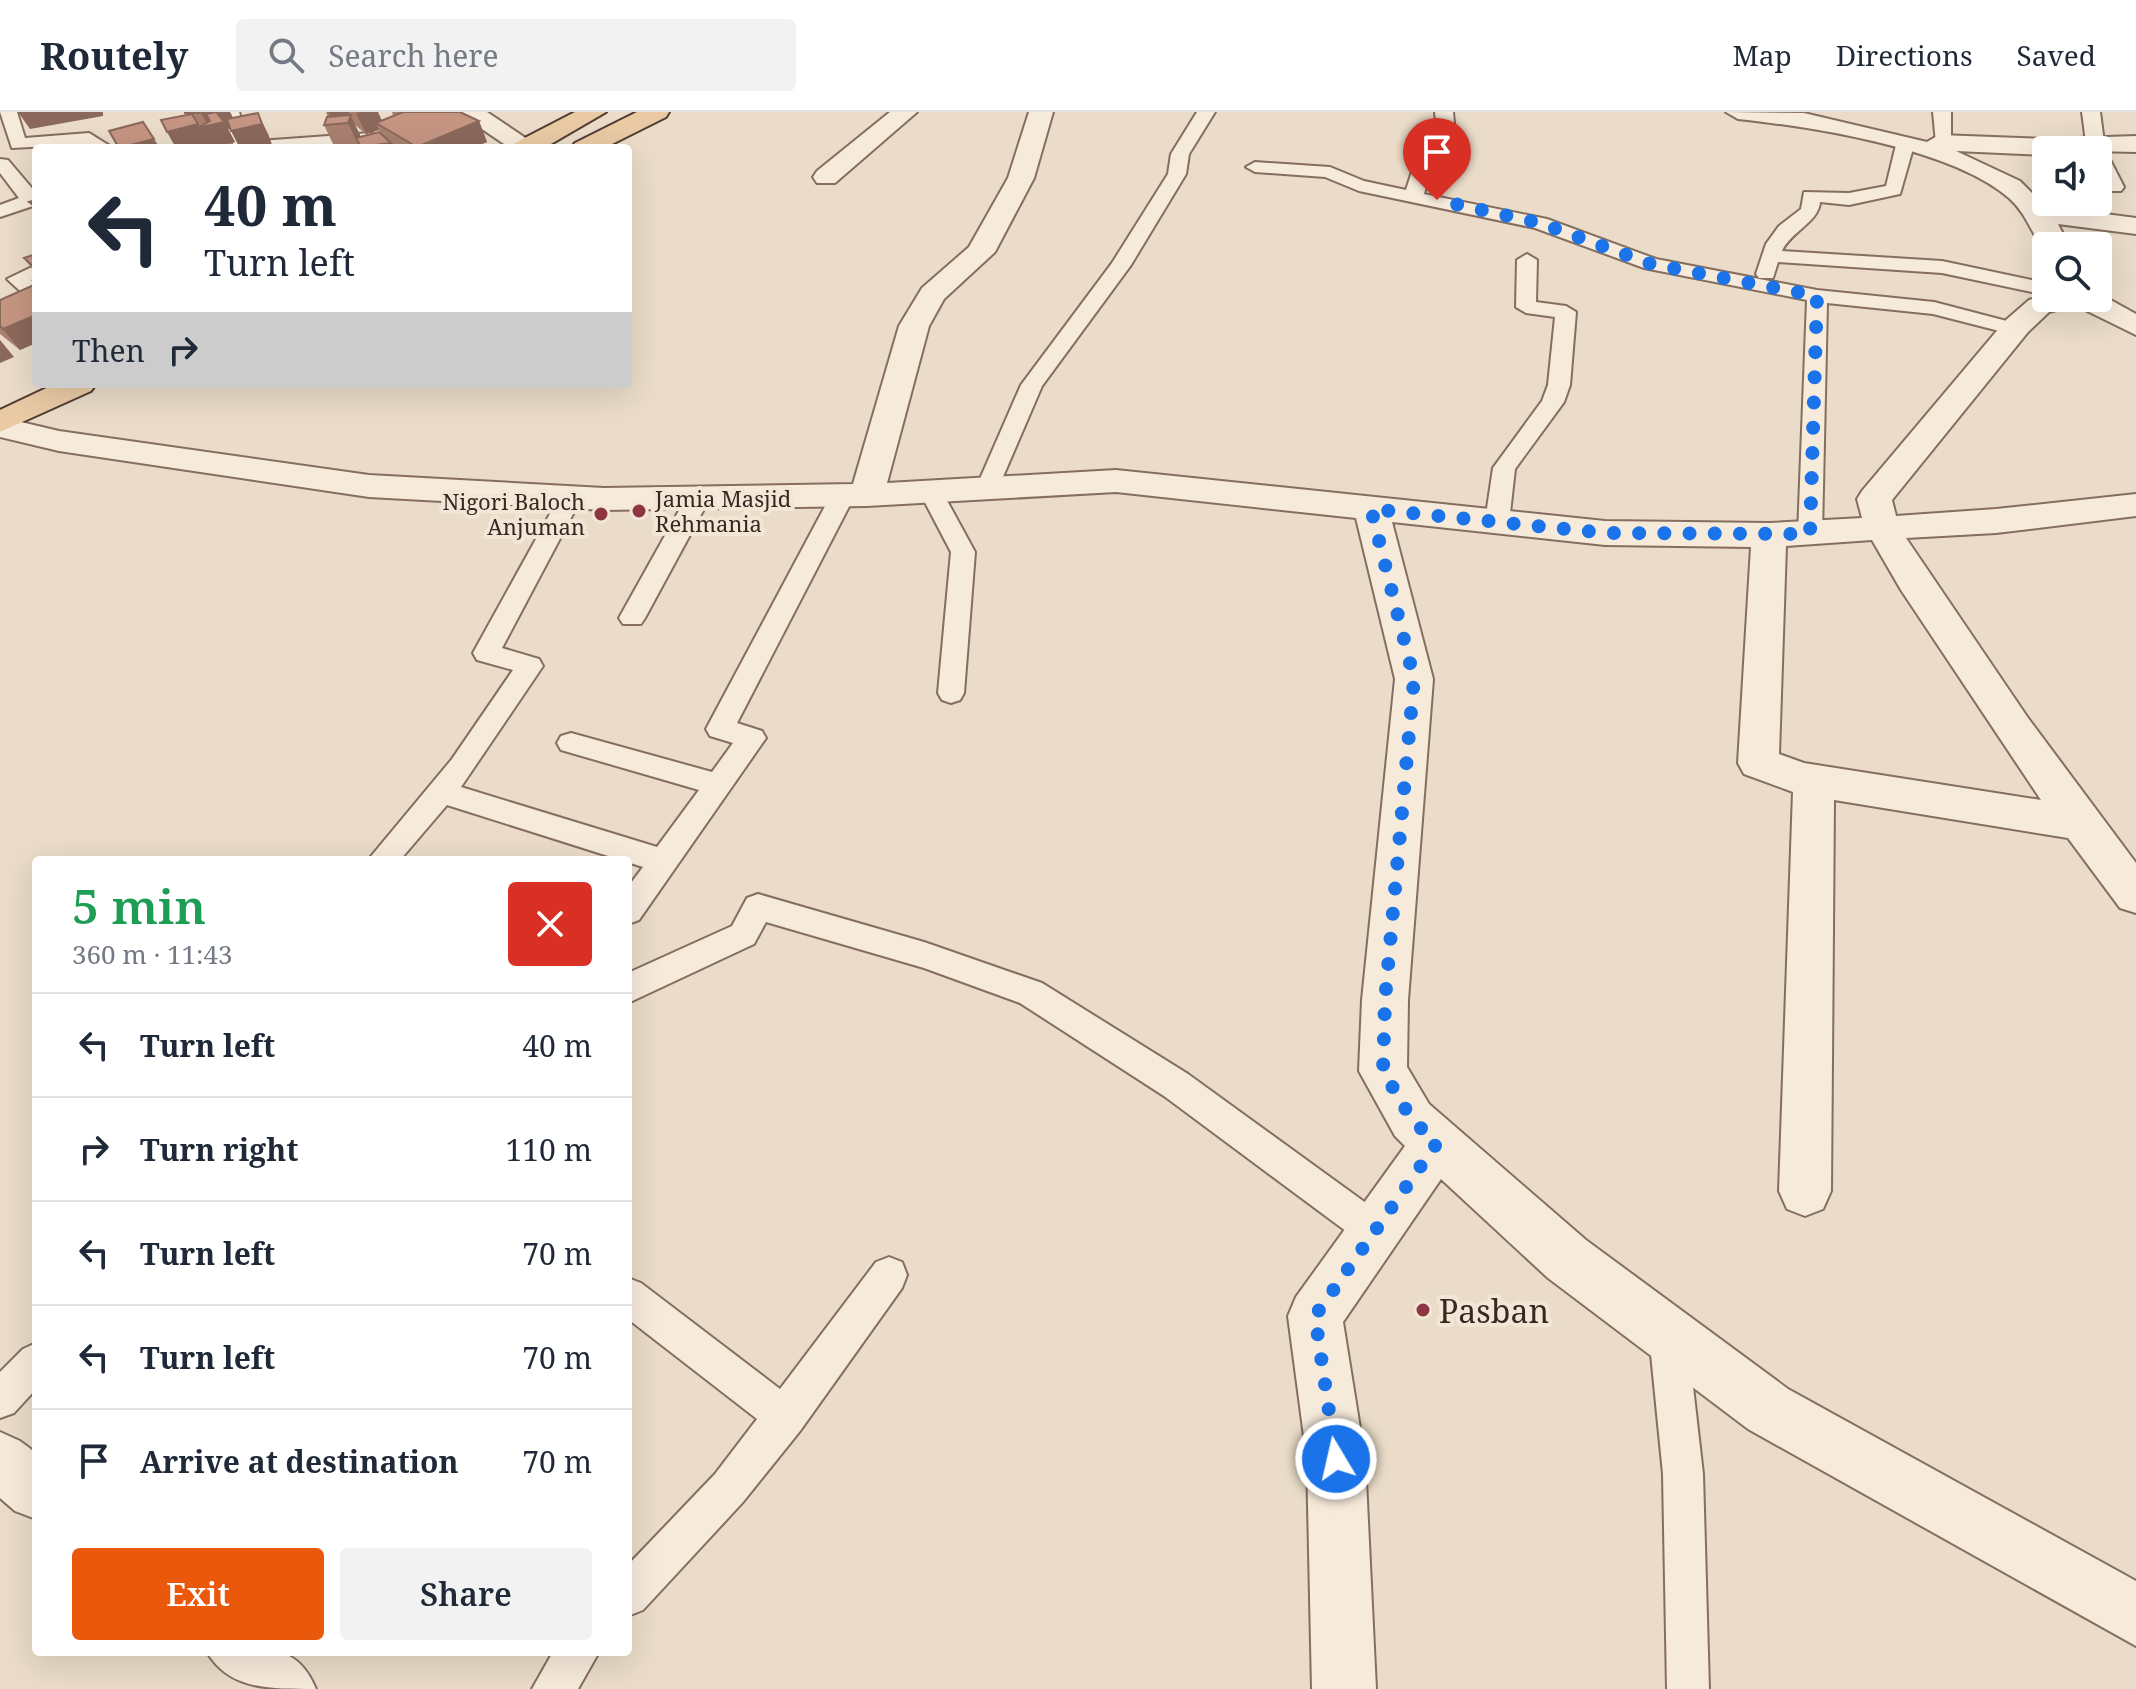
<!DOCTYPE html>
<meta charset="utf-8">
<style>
:root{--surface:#fff;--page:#f2f2f3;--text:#1f2937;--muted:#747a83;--line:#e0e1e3;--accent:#ea580c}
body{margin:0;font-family:"Noto Serif",serif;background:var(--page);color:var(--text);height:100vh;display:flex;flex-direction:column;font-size:30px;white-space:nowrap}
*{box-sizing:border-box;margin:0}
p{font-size:26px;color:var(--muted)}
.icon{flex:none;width:44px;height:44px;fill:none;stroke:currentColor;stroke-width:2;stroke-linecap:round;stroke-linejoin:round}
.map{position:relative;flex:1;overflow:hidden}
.drawer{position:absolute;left:32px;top:744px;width:600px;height:800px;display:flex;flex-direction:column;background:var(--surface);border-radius:8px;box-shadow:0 8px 32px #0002}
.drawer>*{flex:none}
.hud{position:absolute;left:32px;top:32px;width:600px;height:244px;border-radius:8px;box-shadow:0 8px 32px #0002;background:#fff;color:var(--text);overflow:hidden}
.buttons{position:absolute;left:2032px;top:24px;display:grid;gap:16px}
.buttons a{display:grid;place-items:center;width:80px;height:80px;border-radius:8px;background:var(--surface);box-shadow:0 8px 32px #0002;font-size:40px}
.pin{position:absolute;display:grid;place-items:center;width:68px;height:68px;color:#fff;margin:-82px -34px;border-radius:50% 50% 50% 0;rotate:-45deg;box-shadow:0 0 8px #0007}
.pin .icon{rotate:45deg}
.me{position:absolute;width:88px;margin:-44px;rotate:351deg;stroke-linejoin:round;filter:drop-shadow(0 0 6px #0008)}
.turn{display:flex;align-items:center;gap:28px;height:168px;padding:0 40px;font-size:36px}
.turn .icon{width:104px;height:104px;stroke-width:2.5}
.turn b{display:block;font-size:56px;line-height:68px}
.then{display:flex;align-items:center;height:76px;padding:0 40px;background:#0003;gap:16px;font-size:30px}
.round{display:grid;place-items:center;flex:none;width:84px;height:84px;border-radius:8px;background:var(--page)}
.overview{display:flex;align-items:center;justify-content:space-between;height:136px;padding:0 40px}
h1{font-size:48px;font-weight:600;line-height:60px;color:#1e9e55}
.action{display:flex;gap:16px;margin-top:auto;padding:16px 40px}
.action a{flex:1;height:92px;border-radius:8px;background:var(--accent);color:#fff;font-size:32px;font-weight:600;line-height:92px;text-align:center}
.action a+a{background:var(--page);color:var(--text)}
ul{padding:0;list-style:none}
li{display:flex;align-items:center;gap:24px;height:104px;padding:0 40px;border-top:2px solid var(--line)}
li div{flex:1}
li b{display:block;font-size:30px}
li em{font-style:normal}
header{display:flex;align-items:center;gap:48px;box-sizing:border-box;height:112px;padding:0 40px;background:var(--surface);border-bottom:2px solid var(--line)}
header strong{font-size:38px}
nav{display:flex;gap:44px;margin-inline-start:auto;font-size:28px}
.search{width:560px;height:72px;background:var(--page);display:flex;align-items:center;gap:20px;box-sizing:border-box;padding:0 28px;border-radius:8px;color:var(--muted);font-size:30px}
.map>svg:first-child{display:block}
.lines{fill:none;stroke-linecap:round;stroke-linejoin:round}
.service-casing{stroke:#856e5f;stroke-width:4}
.minor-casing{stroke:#856e5f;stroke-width:4}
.primary-casing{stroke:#533d33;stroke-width:4}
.service{fill:#f6eadb;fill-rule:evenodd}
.minor{fill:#f6eadb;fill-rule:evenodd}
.primary{fill:#e9caa5;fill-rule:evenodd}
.wall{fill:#a98070;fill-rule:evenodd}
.shaded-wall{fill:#8a685b}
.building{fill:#c59582;stroke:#8a685b;stroke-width:2}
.route{stroke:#1a73e8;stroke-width:14;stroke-dasharray:0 25.2}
.poi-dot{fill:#8e3542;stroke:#f2e7d7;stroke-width:3}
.labels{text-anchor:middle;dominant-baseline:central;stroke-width:8;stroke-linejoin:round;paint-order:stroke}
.far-poi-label{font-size:22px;fill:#372921;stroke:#f2e7d7;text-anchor:start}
.near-poi-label{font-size:32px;fill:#372921;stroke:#f2e7d7;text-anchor:start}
</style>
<header>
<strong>Routely</strong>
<div class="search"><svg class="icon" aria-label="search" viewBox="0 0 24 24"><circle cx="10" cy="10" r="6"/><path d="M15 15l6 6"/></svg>Search here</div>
<nav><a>Map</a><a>Directions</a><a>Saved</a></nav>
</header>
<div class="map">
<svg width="2136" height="1577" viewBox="0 0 2136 1577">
<rect width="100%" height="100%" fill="#eadcc8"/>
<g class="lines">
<g class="service-casing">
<path id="service" d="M0 0H17L25 26 89 21 113 36H92L86 32 12 36Z
M221 0H239L247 25 259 29 370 21 379 26 370 31 246 36 233 32Z
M1197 0H1215L1189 42 1186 62 1131 153 1042 274 996 381H980L976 376 1021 273 1112 151 1168 62 1171 42Z
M1435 0H1453L1455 22 1433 50 1424 82 1547 107 1656 147 1817 178 1934 190 2022 213 2025 217 2015 223 1933 202 1827 191 1822 422 1810 430 1802 428 1798 422 1807 188 1644 156 1535 116 1359 79 1325 65 1255 60 1246 55 1255 50 1330 55 1364 69 1406 78 1415 50 1437 21Z
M1933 0H1951V35H1939L1936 31Z
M2082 0H2100L2105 38 2124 75 2121 79H2109L2098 59V38H2087Z
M1905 28 1914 33 1900 82 1849 93 1820 90C1819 110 1790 120 1782 139L1942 149 2046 171V183L1942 161 1778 150 1773 166H1759L1756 162 1766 132 1779 114 1801 97 1804 80 1849 81 1886 74 1896 33Z
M0 47 8 48 36 81V93L0 105V93L19 86 0 61Z
M1527 142 1537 148 1536 190 1566 194 1576 200 1570 273 1564 290 1515 357 1509 410 1497 418 1485 410 1493 356 1542 289 1548 273 1555 205 1526 201 1516 195 1517 148Z
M36 153V166L31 168 36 173V189L29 187 7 167Z
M931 371 939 374 975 440 964 581 960 588 951 591 942 588 938 581 951 440 919 379Z
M843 375 855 383 737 611 762 619 766 626 639 808 628 812V775L643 755 447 693 400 748H368L452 647 513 558 477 548 473 541 562 380 570 377 582 385 502 536 539 547 543 554 461 675 657 735 699 678 561 638 557 631 561 624 571 621 712 660 733 631 710 624 706 617 831 383Z
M698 378 710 386 645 506 641 512H623L619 506 686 386Z
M758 782 924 830 1042 871 1188 962 1388 1107 1393 1119 1388 1131 1375 1137 1362 1131 1164 984 1020 891 924 856 766 810 754 832 628 891V861L732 814 747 786Z
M889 1145 902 1150 907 1163 902 1176 800 1319 743 1390 643 1498 628 1504V1453L715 1362 757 1307 628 1207V1166L641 1171 780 1277 876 1150Z
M1668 1203 1681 1209 1687 1222 1703 1362 1709 1577H1667L1663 1362 1649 1222 1655 1209Z
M36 1231V1277L14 1301 0 1306V1260L23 1237Z
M553 1540H599L578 1577H532Z"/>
</g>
<g class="minor-casing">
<path id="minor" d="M457 0H487L539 35 510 36Z
M890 0H917L835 71H817L813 65 817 59Z
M1029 0H1053L1034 66 995 140 944 187 929 214 887 371 1116 358 1605 409 1769 411 1862 406 1857 387 1862 379 2006 208 2029 188 2046 183V186H2098V181L2136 202V223L2075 193 2049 200 2028 220 1892 388 1896 404 1996 397 2136 382V404L1996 421 1906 426 2028 606 2136 751V801L2120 796 2068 726 1834 688 1831 1079 1823 1097 1805 1104 1787 1097 1779 1079 1793 680 1744 662 1738 651 1751 435 1605 433 1392 410 1433 567 1408 888 1407 955 1429 992 1586 1128 1788 1277 2136 1469V1534L1748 1317 1548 1166 1441 1067 1343 1210 1365 1347 1376 1577H1312L1307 1347 1288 1204 1296 1185 1405 1034 1395 1024 1359 959 1362 888 1395 567 1356 406 1116 380 867 394 604 398 369 385 59 339 0 325V305L59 319 369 363 604 376 853 372 899 214 922 176 969 135 1008 66ZM1872 428 1901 478 2041 688 1804 651 1779 642 1786 434Z
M1726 0 1804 1 1927 30 1939 23 2047 27 2136 24V40L2046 38V43L1956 39 2020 69 2045 94 2136 106V122L2058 112 2069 134H2046L2045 140C2031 120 2026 101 2009 86 1951 36 1813 15 1738 7Z
M0 1320 20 1329 36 1341V1407L15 1399 0 1386Z
M207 1540C257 1540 294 1524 316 1577 266 1577 229 1577 207 1540Z"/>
</g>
<g class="primary-casing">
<path id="primary" d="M575 0H606L544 36H511L515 31Z
M637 0H669L666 5 604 36H571L575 31Z
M55 272H96L91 279 0 320V298Z"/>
</g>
<use href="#service" class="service"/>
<use href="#minor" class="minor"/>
<use href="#primary" class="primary"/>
</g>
<path class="wall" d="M185 0H230L233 6 268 22 272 33 259 36H240L230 16 228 17 235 30 214 36H209L208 33 197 36H176L186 3Z
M326 0H378L381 8 393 4 392 0H460L479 9 487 30 472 36H361L358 30V32L334 34 324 13 328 5ZM355 13 366 22 379 18 380 21 360 25V23Z
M36 142V162L24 146Z
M36 172V231L20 238 0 222V188Z"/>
<path class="shaded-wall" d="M18 0H103V4L30 17Z
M188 0H230L235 10 233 16 228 17 235 30 214 36H209L208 33 197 36H176L167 20 198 12 200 16 208 14 201 1Z
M328 0H349L360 23 358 32 348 11 334 12Z
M360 0H378L385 16 376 11 379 18 366 22 356 1Z
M258 1 268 22 272 33 259 36H240L231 19Z
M479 9 487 30 472 36H418Z
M154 27 160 36H120Z
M391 31 393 36H361V35Z
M36 203V231L20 238 3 217Z
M0 228 14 245 0 251Z"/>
<path class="building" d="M185 0H206L201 1H185Z
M216 0 224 10 198 16 210 9 206 2Z
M403 0H460L479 9 417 35 376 11Z
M258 1 262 12 231 19 227 7Z
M192 2 198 12 167 20 161 8Z
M351 3 348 11 324 13 327 5Z
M143 10 154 27 119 36 109 19Z
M379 20 391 31 361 35 356 26Z
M36 88V95L29 90Z
M36 142V157L24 146Z
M36 172V203L3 217 0 214V188Z"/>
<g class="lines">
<path class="route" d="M1336 1347 1315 1204 1437 1031 1412 1008 1383 959 1385 888 1414 567 1371 397 1605 421 1810 422 1817 184 1651 152 1540 111 1437 88"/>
</g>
<g class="poi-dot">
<circle cx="639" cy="399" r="8"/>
<circle cx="601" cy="402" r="8"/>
<circle cx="1423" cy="1198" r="8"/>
</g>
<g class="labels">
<g class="far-poi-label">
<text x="655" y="386">Jamia Masjid<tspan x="655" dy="25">Rehmania</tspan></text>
<text x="585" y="389" text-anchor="end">Nigori Baloch<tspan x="585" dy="25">Anjuman</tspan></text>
</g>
<g class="near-poi-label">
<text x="1439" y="1198">Pasban</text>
</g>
</g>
</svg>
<div class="buttons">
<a><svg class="icon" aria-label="sound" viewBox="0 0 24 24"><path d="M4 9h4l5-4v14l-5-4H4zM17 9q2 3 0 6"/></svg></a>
<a><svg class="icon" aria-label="search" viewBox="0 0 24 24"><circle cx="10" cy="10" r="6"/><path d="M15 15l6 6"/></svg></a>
</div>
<div class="pin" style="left:1437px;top:88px;background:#d93025"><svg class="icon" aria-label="arrive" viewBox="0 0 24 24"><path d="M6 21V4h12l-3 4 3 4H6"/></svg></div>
<svg class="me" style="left:1336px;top:1347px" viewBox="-20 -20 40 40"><circle r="17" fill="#1a73e8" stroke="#fff" stroke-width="3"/><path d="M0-11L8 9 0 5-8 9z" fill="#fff"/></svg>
<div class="hud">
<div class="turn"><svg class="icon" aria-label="left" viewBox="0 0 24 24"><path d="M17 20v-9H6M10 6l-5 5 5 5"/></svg><div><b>40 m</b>Turn left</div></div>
<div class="then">Then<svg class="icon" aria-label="right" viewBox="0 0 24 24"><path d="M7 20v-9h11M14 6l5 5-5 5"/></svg></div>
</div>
<section class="drawer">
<div class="overview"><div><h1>5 min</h1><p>360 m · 11:43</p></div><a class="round" style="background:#d93025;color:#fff"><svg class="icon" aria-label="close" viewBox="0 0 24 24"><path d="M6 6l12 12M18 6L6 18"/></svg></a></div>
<ul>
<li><svg class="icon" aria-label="left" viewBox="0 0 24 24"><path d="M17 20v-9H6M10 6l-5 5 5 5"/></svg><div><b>Turn left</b></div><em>40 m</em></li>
<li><svg class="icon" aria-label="right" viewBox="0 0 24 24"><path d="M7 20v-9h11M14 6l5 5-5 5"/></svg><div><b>Turn right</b></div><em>110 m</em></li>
<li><svg class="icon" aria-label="left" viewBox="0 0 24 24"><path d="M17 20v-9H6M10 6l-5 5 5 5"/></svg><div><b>Turn left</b></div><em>70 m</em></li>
<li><svg class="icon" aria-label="left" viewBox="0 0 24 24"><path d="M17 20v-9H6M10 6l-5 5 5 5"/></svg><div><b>Turn left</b></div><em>70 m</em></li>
<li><svg class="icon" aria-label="arrive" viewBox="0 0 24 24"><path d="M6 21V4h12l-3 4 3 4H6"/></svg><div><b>Arrive at destination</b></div><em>70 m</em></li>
</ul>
<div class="action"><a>Exit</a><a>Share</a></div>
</section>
</div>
